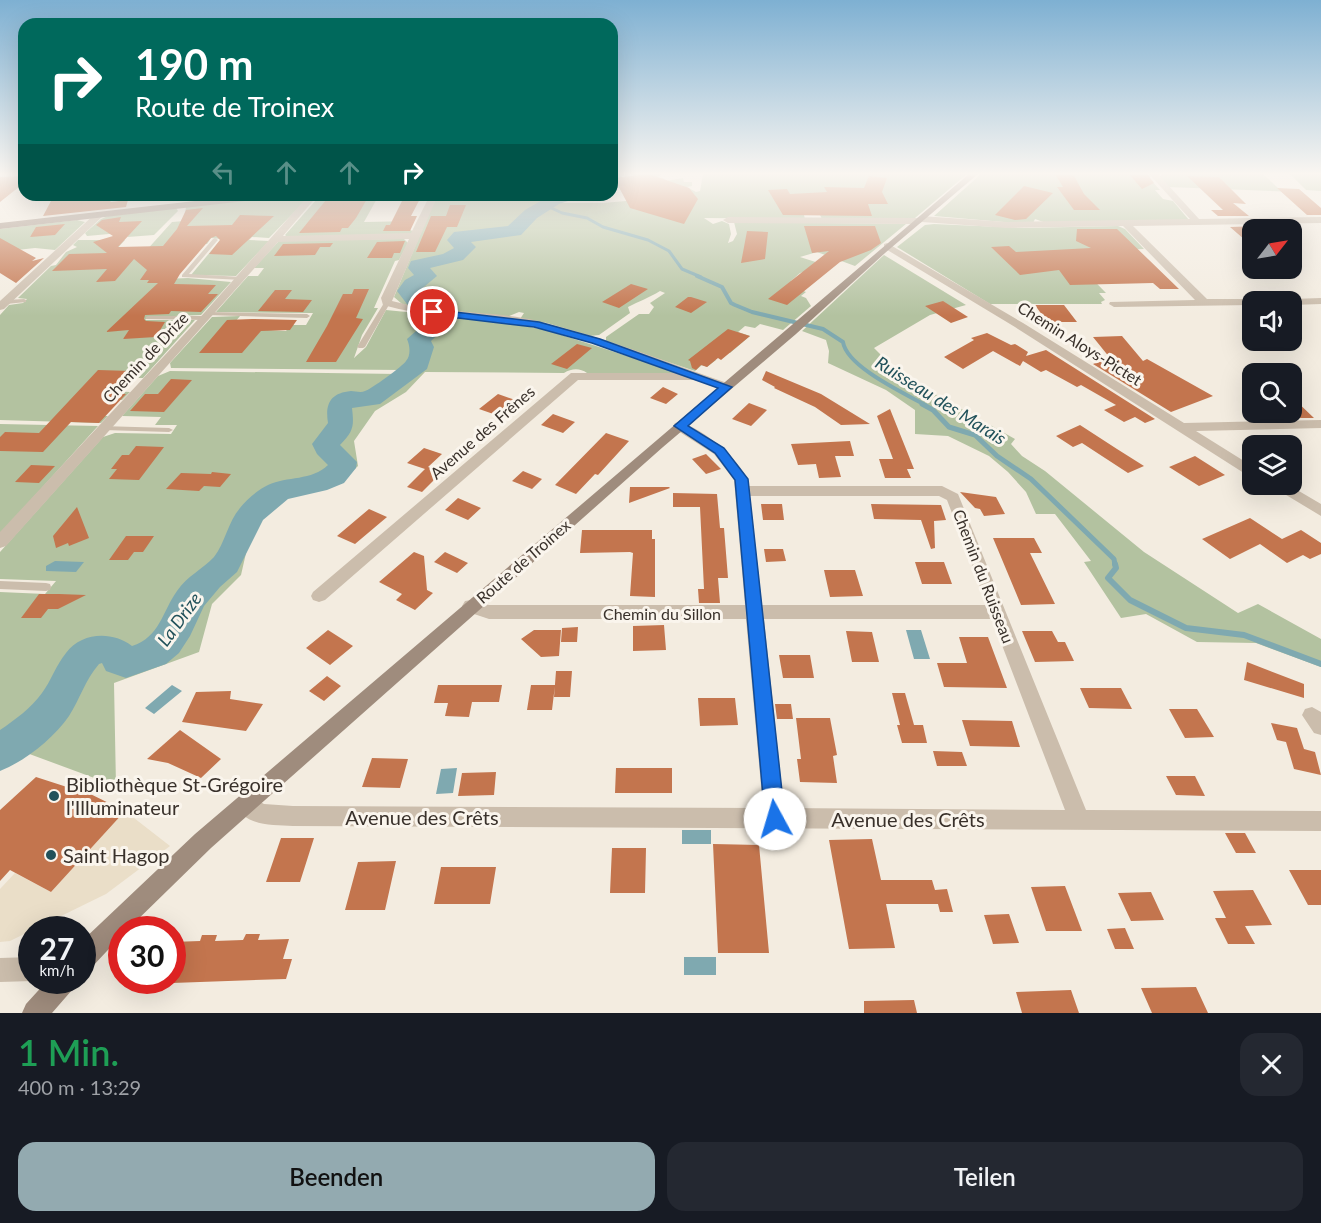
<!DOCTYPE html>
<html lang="de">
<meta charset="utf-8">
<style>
:root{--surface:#171b24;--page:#242831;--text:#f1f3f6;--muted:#9ea1a6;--accent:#93aab0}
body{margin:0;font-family:Lato,sans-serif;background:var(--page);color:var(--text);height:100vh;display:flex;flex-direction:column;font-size:22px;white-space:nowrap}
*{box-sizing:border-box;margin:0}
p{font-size:20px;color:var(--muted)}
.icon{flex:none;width:33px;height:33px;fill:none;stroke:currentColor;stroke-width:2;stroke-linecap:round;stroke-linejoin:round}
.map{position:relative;height:1013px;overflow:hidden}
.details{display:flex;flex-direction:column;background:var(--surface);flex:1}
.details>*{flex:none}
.banner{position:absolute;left:18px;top:18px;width:600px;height:183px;border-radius:18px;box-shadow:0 6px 24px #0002;background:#00695c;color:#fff;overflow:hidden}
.needle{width:39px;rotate:59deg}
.tools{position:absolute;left:1242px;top:219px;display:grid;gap:12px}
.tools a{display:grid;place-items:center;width:60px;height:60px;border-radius:12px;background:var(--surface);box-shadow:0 6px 24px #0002;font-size:30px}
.speed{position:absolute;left:18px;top:916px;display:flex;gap:12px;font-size:30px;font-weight:700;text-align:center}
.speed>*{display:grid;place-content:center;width:78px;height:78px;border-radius:50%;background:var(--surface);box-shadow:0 6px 24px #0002;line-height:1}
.speed small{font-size:15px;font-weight:400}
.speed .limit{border:9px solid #d22;background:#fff;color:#111}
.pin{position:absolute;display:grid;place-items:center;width:51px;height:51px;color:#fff;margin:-26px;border:3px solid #fff;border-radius:50%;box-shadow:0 2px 6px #0007}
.me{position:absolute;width:66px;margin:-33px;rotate:354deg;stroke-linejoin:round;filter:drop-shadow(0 0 4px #0008)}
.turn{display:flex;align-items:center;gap:21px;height:126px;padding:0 18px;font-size:27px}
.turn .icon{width:78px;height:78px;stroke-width:2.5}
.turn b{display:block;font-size:42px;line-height:51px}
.lanes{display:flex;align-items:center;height:57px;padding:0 18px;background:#0003;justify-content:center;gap:30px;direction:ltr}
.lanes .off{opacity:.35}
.round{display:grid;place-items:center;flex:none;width:63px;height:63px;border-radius:18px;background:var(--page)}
.overview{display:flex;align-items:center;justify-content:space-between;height:102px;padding:0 18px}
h1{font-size:36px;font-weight:600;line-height:45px;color:#1e9e55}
.cta{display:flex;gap:12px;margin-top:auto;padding:12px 18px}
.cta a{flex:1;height:69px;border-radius:18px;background:var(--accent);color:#111;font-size:24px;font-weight:600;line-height:69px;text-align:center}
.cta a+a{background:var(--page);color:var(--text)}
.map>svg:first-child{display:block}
.green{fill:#b3c2a0}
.plaza{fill:#eadec8}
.water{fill:#7fa9b0}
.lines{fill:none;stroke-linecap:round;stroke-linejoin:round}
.stream-far3{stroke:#7fa9b0;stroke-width:3}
.stream-far2{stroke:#7fa9b0;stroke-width:4}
.stream-far1{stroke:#7fa9b0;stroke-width:5}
.stream{stroke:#7fa9b0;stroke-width:6}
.river{fill:#7fa9b0;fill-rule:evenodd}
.building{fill:#c3754e}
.lane{fill:#cbbdac;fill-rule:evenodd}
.street{fill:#cbbdac;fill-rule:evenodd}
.secondary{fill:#9f8c7d;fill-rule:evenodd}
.route{fill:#1a73e8;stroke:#114b97;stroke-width:1.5}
.poi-dot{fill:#21515a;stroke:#faf5ed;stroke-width:2}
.labels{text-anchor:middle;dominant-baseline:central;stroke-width:6;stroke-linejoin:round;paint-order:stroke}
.street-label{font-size:16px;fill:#39312b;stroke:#faf5ed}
.water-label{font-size:18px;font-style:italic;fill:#21515a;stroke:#faf5ed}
.near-poi-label{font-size:20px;fill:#39312b;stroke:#faf5ed;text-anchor:start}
.near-street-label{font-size:20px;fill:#39312b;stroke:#faf5ed}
</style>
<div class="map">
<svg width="1321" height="1013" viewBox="0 0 1321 1013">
<rect width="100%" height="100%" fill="#f3ece0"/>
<path class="green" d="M632 174H662L653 180 663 178 666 181 683 178 684 182H692V186L687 187 696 192 700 191 703 174H967L915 218 906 220 822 219 820 215H804L805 219 704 218 713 224 722 221 729 224 731 234 728 243 733 241 737 234 734 222 906 224 855 266 817 252 800 257 828 266 800 273 791 281 793 287 806 292 801 296 806 298 811 306 783 330 760 324 755 328 745 326 738 332 750 336 730 353 716 348 710 358 716 360 707 367 702 365 695 371 606 341V337L639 314H649L654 307 650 303 665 293 660 291C649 298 639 301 628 307L630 313 599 335 590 336 547 323 520 319 524 313 519 312 507 317 412 306 402 304 394 297 435 199H441L442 196 439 195H578L558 203H603L660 198Z
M981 174H1145L1151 176 1149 178 1160 190H1155L1163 199 1173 201 1189 220 1046 223 1035 219 1033 223 1027 224 934 216Z
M1163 174H1263L1278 188 1296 192 1168 187 1158 177Z
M1290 174H1321V191L1306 190Z
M294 195 299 200 307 199 269 238 252 237 249 240 269 241 236 276 191 275 221 239 211 238 207 244H198L141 280 188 278 231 282 201 315 148 317 145 320H195L143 378H124L112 391 130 392 122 400H106L92 416H108L101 423 0 420V315L9 305 23 303 27 299 18 298 51 266 56 265 66 252 77 247 73 245 78 240H125L113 253H144L172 222 184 221 186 207Z
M326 195H379L364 222 413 221 410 230 413 231 412 234 287 237 285 235 317 199Z
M176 208 178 211 154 235 127 237 131 232 87 236 85 233 101 219 108 216Z
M77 220 85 222 55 250 35 248 8 251 0 247V229Z
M934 224 1024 228 1118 226 1125 229 1144 249 1114 250 1070 256 1106 293H1099L1105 300 1101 302 1102 304H990L897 247 925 225Z
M404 239 408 243 399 260 395 261 374 308H378L362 335 354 358 366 347 386 310 498 321 546 330 677 372 675 375 587 373C580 368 572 368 564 373L425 372 406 392 375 411 354 441 358 466 345 478 294 491 257 515 252 527 241 575 212 604 199 652 114 683 116 786 24 752 11 757 0 768V592L45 594 56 581 0 579V552L103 437 115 433 171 434 177 425H155L161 417 122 416 158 376 170 371 399 374 403 370 171 368 170 363 212 317 240 316 230 328 286 331 291 325H306L313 313 216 312 248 276H258L264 268H254L278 242 284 240Z
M884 255 966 305 930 315 874 348 901 375 1015 439 1011 444 1022 456 1045 471 1144 552 1238 613 1258 604 1321 639V667L1256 643 1197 642 1146 614 1121 618 1084 562 1091 561 1055 514H1036L1026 492 1008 472 989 456 948 436 915 434V410L886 390 828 363 829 351 826 340 802 331Z
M0 424 98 426 0 534Z"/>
<path class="plaza" d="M125 811 170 846 106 894 10 941 0 942V889L15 873 51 892Z"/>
<path class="water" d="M55 561 84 562 76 572 46 571V566Z
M906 630H921L930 659H914Z
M172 685 182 691 154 714 145 708Z
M457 768 453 793 436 794 441 769Z
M682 830H711V844H682Z
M684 957H716V975H684Z"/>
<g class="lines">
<path class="stream-far3" d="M547 206 562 213 587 218 603 227 648 240 669 251 682 269 701 277"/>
<path class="stream-far2" d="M697 276 722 287 731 303 735 305 752 312 823 329 843 342C847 367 904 393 925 405"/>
<path class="stream-far1" d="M922 404 933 410 949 427 975 435 997 456 1031 479 1114 559 1115 565"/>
<path class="stream" d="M1115 564 1116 568 1108 578 1130 600 1186 628 1244 635 1321 664"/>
<path class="river" d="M551 195H577L574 199 559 204 537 218 521 235 471 242 476 247 463 260 430 268 437 276 419 291 433 310 448 325 431 341 434 347 427 369 380 404 352 408C354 426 354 431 340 445L357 462 356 468 344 483 327 490 288 499 263 520 237 572 220 587 204 606 190 636 179 653 166 664 126 678 106 671 102 663 99 664C85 680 80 699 69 716 53 739 25 761 0 771V730C15 720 31 708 42 693 51 681 56 665 66 653 82 632 112 631 132 646 160 637 162 612 177 591 187 576 203 569 214 557 225 543 228 522 240 508 246 500 259 489 268 485 287 476 312 481 328 465L317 454 312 444 328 423C325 404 330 393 351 391 355 391 361 393 365 391 370 390 403 366 406 361 411 355 410 346 407 339L423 325 397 291 405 280 414 275 408 268 411 261 443 254 454 248 447 240 454 232 508 226 525 210Z"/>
</g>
<path class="building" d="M649 174 689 188 698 199 684 224 630 208 614 178Z
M1055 174H1073L1084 194 1100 210H1074L1057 187H1063Z
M1129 174H1147L1154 183 1142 189Z
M24 176V183L0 202V177Z
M869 176 887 178 882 192 888 204H868L872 216 783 215 768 190 787 189 790 194 827 192 824 187 864 188Z
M1187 176 1219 177 1246 204 1233 203 1249 216H1218L1211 210H1223Z
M1024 186 1053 193 1026 219 1015 220 995 215Z
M1277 188 1299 189 1321 208V215H1307Z
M405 195H422L411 216H417L410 231H383L386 225H390Z
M367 199 356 218 348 228H342L340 232 299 233 326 200Z
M112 200 110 202 128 200 126 207 43 216 51 201Z
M450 205H466L457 227H447L435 252H416L431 216H446Z
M203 208 187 226 232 225 240 215 274 216 232 255 209 254 220 240 216 236 211 238 180 274 174 284 216 285 208 294H218L201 312 171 311 169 314 145 315 144 319 146 321 165 322 156 337 123 339 129 330 106 332 158 283H147L149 280H140L147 270 134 259 115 281 96 282 107 269 52 271 69 254 107 253 93 242 113 236 96 225 102 220 121 217 119 222 142 221 118 247 163 246 177 229 186 210Z
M65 224 55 235 30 237 36 227Z
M804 226H875L881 243 871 250 840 262 787 305 768 299 829 251 812 253Z
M1262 226 1266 230H1252V246L1230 227Z
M1077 229H1117L1179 289H1160L1153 283 1070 285 1059 270 1020 275 991 247 1009 246 1016 252 1091 248 1076 241Z
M747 231 768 232 765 259 741 263Z
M0 238 36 258 32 261 44 258 16 283 0 273Z
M405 241 400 253H394L392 258H367L377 242Z
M333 243 330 247H320L315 255 274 256 283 244Z
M631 284 648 289 619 308 602 302Z
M354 289H369L356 318 363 319 336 362H306L327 326 343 294H352Z
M275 290H292L285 299 312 300 303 312 258 311Z
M688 297H691L707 302 691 313 675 307Z
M943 301 968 317 951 323 925 306Z
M1035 305H1064L1077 322H1047Z
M252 319 297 320 290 330 261 331 242 353H199L227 320Z
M728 329 750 336 721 360 718 358 707 367 701 365 696 370 692 368 690 361 688 360Z
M987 333 1011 345 1015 344 1028 352 1026 356 1046 350 1155 419 1145 423 1135 417 1124 422 1104 410 1116 405 1081 385 1077 387 1046 370 1041 372 1023 361 1020 366 993 351 963 369 944 357 974 340 971 338Z
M1122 336 1143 361 1147 359 1213 396 1171 412 1093 364 1110 358 1093 337Z
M577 344 592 348 567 369 551 364Z
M98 370 131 371 110 393 126 394 99 423 71 422 43 452 0 451V437L5 432 39 433Z
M766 371 821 394 870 424 841 425 815 407 774 388 775 387 762 380Z
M171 379 192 380 164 412 130 411 145 394H158Z
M663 387 678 394 666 404 650 398Z
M498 394 521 402 502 417 479 409Z
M1292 397 1314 418H1292L1286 412H1292Z
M749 403 767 410 751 426 732 419Z
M890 409 914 469H907L911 478H885L879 459H893L877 416Z
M553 414 575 422 563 433 541 425Z
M1080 425 1117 449 1144 466 1128 473 1082 443 1073 447 1056 436Z
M606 433 629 441 598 475 595 474 576 494 555 485Z
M850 441 854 456H835L841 477 819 478 816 464 798 465 791 444Z
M136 446 164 447 139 480 109 479 117 469H111L122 455H129Z
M424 448 442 454 428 467 442 472 422 492 407 487 425 469 407 463Z
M706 454 721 469 706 474 692 459Z
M1195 456 1225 475 1199 486 1169 467Z
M31 465 55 466 39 483 15 482Z
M523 471 542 479 532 489 512 481Z
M212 472 231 474 220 487 204 486 199 491 166 489 181 473 211 474Z
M630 487H669L670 488 629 503Z
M960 492 996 497 1005 514 984 516 980 509 975 508Z
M673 493 717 494 720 528H724L728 578H718L720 603H699L698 589H704L700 507H673Z
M458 498 481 508 468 520 445 510Z
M761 504H782L784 520H763Z
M871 504 941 505 946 520 934 521 935 548 931 549 921 520 874 519Z
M77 507 89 538 69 546 68 543 56 548 53 536Z
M369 509 387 517 355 544 337 536Z
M1250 518 1282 539 1301 530 1321 543V554L1310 559 1303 555 1287 563 1260 544 1230 559 1202 539Z
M582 530H652V539H655V597L630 596 633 553 630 552 580 553Z
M126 536H154L143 552H134L128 560H109Z
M993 538H1034L1042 553H1030L1055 604 1021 605Z
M764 549H783L786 561 766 562Z
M414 552 424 556 427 590 433 593 415 610 396 600 402 594 379 582Z
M445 552 468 563 457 573 434 562Z
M915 562H944L952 584H922Z
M824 570H855L863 596 830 597Z
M39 594H59L86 595 58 609H48L41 618H21Z
M664 625 666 650 633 651V626Z
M578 627 577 642H561L562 628Z
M328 630 353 646 330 665 306 648Z
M534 630H561L559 656 541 657 521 639Z
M846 631 872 632 879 662H852Z
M1022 631H1052L1058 642H1065L1074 661 1035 662Z
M959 637H988L1007 688 944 687 937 663H967Z
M779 655H810L814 678H783Z
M1247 662 1304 684V698L1244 680Z
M556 671H572L570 697H554Z
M327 676 341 686 324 701 309 691Z
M438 685H502L499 702H472L469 717 445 716 448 703H434Z
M531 685H555L552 710H527Z
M1080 688H1121L1132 709 1089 708Z
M231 691 230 699 263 704 246 731 182 722 196 692Z
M892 693H905L914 725H923L927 743H902L897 725H900Z
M698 698H735L738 725 700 726Z
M775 704H791L793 719H777Z
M1169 709H1197L1214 737 1185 738Z
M796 718H830L837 755 833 756 837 783 800 782 797 759H801Z
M962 720 1012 721 1020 747 970 746Z
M1271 723 1297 728 1304 749 1315 752 1321 775 1294 769 1286 742 1277 740Z
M180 730 221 759 201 778 168 763 147 759Z
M933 751 962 752 967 766H937Z
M372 758 408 759 400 788 362 787Z
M616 768H672V793H615Z
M496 772 494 795 458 796 462 773Z
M1166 776H1195L1205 796 1176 795Z
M36 777 70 788 72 785 125 811 51 892 10 870 0 881V810Z
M1225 833H1245L1256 853H1236Z
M281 838H314L300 882H266Z
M872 839 881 880H932L935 890 947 889 953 912H940L938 904H886L895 948 849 949 829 840Z
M713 844 759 845 769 953H718Z
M612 848H646L645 893H610Z
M396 861 385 910H345L358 862Z
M441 867H496L490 904H434Z
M1289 870H1321V905H1308Z
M1065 886 1082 931H1046L1031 887Z
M1253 890 1272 925 1245 926 1255 944H1228L1215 918H1226L1213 891Z
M1151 892 1164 920 1131 921 1118 893Z
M1009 914 1019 943 993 944 984 915Z
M1125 928 1134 949H1115L1107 929Z
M246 934H260L258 940 289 939 283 959H292L286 979 172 983V942L200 941 202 935H217L215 941 243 940Z
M1196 987 1208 1013H1152L1141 988Z
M1071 990 1079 1013H1022L1016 992Z
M914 1000 917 1013H864V1001Z"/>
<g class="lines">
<path class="lane" d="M215 238 218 240 217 241 189 274 241 277 243 278V280L182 277V275L213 239Z
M24 299 26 300V302L6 304 3 302 6 300Z
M387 301 390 303 365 347 363 348H359L357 347 384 303Z
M209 312 307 314 310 316 307 318 207 315V313Z
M148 316H205L208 318 205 320 146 319V317Z
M101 426 169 428 173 430 169 432 104 430 100 428Z
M0 581 46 583 50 584 51 587 50 590 46 591 0 589Z"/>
<path class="street" d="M1149 174H1158L1199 219 1321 217V223L1133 226 1207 299H1252L1257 302H1252V305L1114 307 1109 304 1110 302 1195 300 1123 226 1007 228 922 222 918 224 728 223 723 220 728 217 917 218 921 216 1007 222 1190 219Z
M309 195H318L283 236 411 233 430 195H438L392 301C440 314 490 310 538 321 604 337 667 362 730 384L732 387 726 391 695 380H578L325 600 319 602 313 600 311 596 313 592 571 373H675C629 357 582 337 534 327 484 317 433 319 383 305L381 298 409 239 278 242 6 546 0 548V532L205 312Z
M96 213 104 215 4 309 0 310V301Z
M887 243 1023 323 1184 423 1321 420V428L1196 431 1252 466V476L1247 475 1015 327 884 248V244Z
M1321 298V304L1292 305V302H1287L1292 299Z
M680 422C702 428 746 463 749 486H942L958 494 1086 810 1321 811V831L293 826C272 825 246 827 235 804L239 797 246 794 264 804 293 806 763 808 746 619H489L465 611 462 606 465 601 471 600 489 605H745L734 480 714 454 675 429 673 426 675 423ZM750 496H939L947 500 987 605H762ZM764 619H992L1065 810 784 808Z
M1268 484H1287L1321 504V516Z
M1312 707 1321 712V735L1314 733 1302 715 1305 709Z
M32 957V981L0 982V958Z"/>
<path class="secondary" d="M969 174H978L885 253 796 334 663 447 211 848 127 930H122V935L91 968 82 971V941L195 834Z
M248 195H275L271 198 0 229V223Z
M47 981H75L72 990 52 1013H22L26 1004Z"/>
</g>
<linearGradient id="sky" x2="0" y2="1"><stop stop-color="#7eb0d2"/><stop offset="0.55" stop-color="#faf6f1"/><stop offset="1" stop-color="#faf6f1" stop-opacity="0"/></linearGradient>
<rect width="1321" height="316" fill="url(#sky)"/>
<path class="route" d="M429 309 539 322 600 339 732 387 688 426 724 448 748 479 785 819 782 825 775 828 768 825 765 819 735 480 715 453 674 426 718 388 592 343 534 327 433 315 429 314Z"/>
<g class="poi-dot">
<circle cx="54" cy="796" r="6"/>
<circle cx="51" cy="855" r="6"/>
</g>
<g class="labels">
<g class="street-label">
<text transform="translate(1080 343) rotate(32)">Chemin Aloys-Pictet</text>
<text transform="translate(145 357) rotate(-47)">Chemin de Drize</text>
<text transform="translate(482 432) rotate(-41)">Avenue des Frênes</text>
<text transform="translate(523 561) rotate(-41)">Route de Troinex</text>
<text transform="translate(984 576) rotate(69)">Chemin du Ruisseau</text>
<text x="662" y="613">Chemin du Sillon</text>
</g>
<g class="water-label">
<text transform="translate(941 400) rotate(32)">Ruisseau des Marais</text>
<text transform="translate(179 619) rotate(-54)">La Drize</text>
</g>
<g class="near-poi-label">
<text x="66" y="784">Bibliothèque St-Grégoire<tspan x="66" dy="23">l'Illuminateur</tspan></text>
<text x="63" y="855">Saint Hagop</text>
</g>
<g class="near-street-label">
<text x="422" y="817">Avenue des Crêts</text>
<text x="908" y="819">Avenue des Crêts</text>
</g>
</g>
</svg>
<div class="tools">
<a><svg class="needle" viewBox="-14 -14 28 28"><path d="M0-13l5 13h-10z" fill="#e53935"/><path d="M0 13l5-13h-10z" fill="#9ea1a6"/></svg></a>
<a><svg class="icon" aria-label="sound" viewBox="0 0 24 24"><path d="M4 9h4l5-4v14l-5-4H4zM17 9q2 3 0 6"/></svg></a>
<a><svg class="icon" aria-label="search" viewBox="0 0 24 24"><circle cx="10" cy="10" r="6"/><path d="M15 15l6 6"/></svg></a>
<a><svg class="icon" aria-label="layers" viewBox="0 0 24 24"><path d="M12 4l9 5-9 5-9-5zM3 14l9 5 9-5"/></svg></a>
</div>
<div class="speed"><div>27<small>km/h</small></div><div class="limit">30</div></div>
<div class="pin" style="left:433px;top:312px;background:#d93025"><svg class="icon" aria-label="arrive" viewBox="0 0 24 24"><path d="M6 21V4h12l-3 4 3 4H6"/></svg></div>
<svg class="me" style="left:775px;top:819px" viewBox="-20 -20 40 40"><circle r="19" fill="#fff"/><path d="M0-13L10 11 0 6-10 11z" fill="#1a73e8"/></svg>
<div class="banner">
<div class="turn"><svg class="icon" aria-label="right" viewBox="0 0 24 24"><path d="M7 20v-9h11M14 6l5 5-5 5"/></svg><div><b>190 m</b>Route de Troinex</div></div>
<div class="lanes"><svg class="icon off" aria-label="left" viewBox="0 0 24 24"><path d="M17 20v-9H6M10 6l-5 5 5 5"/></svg><svg class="icon off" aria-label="ahead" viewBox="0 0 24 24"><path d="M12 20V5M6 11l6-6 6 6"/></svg><svg class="icon off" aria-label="ahead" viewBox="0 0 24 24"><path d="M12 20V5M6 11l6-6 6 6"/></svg><svg class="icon" aria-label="right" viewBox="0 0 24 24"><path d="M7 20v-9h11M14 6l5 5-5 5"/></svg></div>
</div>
</div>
<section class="details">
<div class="overview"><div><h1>1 Min.</h1><p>400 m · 13:29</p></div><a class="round"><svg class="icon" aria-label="close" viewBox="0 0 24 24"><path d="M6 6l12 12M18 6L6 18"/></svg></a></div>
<div class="cta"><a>Beenden</a><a>Teilen</a></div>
</section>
